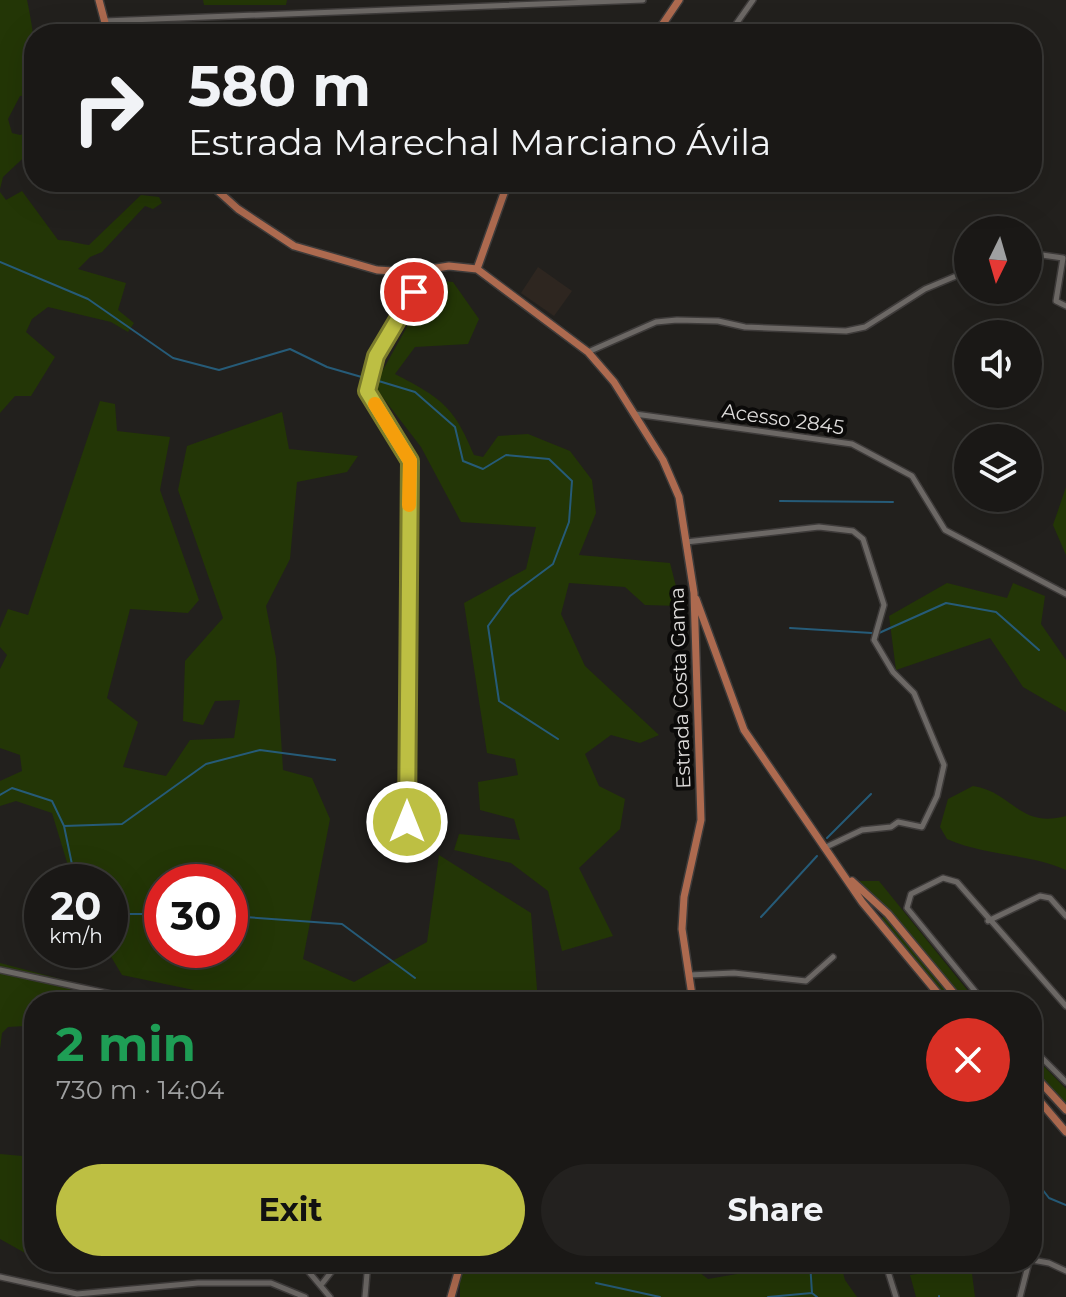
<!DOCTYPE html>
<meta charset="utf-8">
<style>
:root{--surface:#1a1816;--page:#23211f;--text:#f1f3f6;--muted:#9fa0a1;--line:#383735;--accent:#bdbf43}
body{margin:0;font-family:Montserrat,sans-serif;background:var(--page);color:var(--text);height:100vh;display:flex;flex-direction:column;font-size:30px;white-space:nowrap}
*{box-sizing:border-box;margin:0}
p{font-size:26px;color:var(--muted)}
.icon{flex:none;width:44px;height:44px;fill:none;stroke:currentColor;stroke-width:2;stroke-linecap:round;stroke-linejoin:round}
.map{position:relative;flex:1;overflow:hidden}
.side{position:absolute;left:24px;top:992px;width:1018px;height:280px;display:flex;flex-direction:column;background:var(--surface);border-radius:32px;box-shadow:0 8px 32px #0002,0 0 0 2px var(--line)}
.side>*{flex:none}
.hud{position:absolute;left:24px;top:24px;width:1018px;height:168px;border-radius:32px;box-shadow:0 8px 32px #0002,0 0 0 2px var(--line);background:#1a1816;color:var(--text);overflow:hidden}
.needle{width:52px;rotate:185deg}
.buttons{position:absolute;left:954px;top:216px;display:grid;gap:16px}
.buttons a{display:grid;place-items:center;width:88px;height:88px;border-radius:50%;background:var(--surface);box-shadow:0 8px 32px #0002,0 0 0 2px var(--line);font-size:40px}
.speed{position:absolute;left:24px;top:864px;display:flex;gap:16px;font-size:40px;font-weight:700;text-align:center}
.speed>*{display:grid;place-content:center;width:104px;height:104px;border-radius:50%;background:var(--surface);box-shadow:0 8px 32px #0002,0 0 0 2px var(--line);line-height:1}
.speed small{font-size:20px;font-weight:400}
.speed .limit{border:12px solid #d22;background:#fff;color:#111}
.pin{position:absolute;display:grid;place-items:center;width:68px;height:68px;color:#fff;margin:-34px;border:4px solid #fff;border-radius:50%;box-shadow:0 2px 8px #0007}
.me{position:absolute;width:88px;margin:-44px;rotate:0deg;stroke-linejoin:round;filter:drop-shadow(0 0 6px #0008)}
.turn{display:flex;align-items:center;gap:28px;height:168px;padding:0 32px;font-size:36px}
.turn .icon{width:104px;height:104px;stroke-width:2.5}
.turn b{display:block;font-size:56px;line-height:68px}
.round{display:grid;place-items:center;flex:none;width:84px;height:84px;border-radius:42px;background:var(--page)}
.headline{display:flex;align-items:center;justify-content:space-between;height:136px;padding:0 32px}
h1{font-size:48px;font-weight:700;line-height:60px;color:#1e9e55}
.primary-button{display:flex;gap:16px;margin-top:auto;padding:16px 32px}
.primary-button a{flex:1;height:92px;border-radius:48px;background:var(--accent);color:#111;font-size:32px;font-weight:700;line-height:92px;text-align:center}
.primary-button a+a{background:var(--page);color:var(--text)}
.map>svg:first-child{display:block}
.built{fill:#2e2620}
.green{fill:#233606;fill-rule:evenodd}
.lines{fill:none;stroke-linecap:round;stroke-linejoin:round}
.stream{stroke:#265b78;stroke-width:2}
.minor-casing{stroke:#3e3b3a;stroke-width:8}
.major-casing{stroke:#3e3b3a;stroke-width:10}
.minor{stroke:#6c6865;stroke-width:5}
.major{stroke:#ad6a4f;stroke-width:7}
.route-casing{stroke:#7b7c2c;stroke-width:20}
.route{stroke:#bdbf43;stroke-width:14}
.slow{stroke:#f59e0b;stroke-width:14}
.labels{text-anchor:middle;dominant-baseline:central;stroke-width:8;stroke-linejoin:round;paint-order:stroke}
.street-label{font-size:20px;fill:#dddbda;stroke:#0b0a09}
</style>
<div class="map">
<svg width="1066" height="1297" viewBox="0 0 1066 1297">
<rect width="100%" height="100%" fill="#22201d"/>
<path class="built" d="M538 267 572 291 554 316 521 293Z"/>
<path class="green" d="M0 0H27C32 22 41 76 30 95L20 96 8 119 12 133 20 135 34 130V148L3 177 0 189Z
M203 0H287L286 5H204Z
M22 191 58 240C70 240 78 244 89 245L141 195 159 197 162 203 153 209 145 206 102 252 90 257 78 269 126 283 118 310 134 323 128 332 111 322 48 307 32 319 26 332 55 357 31 396H15L0 413V192L6 200Z
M433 280 453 282 479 319 468 344 415 347 395 374C441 398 454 406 474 455L483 457 498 436 528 434 570 451 592 480 596 513 579 555 670 563 681 606 645 605 625 587 569 583 561 614 585 666 659 735 640 743 611 735 585 754 599 786 625 799 620 829 579 868 613 936 562 951 548 891 511 863 454 850 459 834 520 840 514 819 480 810 478 782 518 775 515 759 487 753 464 603 526 569 536 527 461 522 421 447 374 386Z
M100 401 115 404 117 431 170 437 160 490 199 600 188 613 130 609 107 698 138 722 123 767 166 776 190 740 234 738 240 700 215 701 203 725 183 721 185 661 223 618 178 490 187 446 282 412 289 449 358 456 347 472 297 482 290 559 266 606 276 658 283 770 312 778 330 819 303 959 354 982 427 942 439 855 531 913 538 1002H251L122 975 107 950 110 882H73L52 813 16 801 0 806V781L22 771 20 755 0 748V669L7 655 0 647V628L8 609 28 615ZM162 882H230V950H162Z
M1066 487V555L1053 525Z
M947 583 1007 598 1013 583 1045 596 1041 624 1066 660V712L1023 687 990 638 896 670 889 616Z
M973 786C1013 792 1019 829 1066 816V870C1027 853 985 856 947 839L940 827 948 799Z
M856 881H879L977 1002H965L885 906Z
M885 915 958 1002H948L881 919Z
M0 963 72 982 68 999 85 1002H34V1032L25 1026 8 1027 2 1033 0 1049Z
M1032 1054 1066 1089V1106L1032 1069Z
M0 1154 34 1157V1258L0 1239Z
M469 1262H686L708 1279 783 1266 784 1262H840L845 1280 857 1297H460V1274Z
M971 1266 975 1297H916L910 1275Z"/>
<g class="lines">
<path class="stream" d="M0 262 88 299 173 358 219 370 290 349 327 367 365 378
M372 379 415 392 455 427 463 461 483 469 506 455 549 459 572 481 569 522 553 564 510 596 488 626 499 701 558 739
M780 501 893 502
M790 628 872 633
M879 633 946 603 996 612 1039 650
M0 795 12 788 52 801 64 826 74 874 85 882
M64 826 122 824 206 764 260 750 335 760
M827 838 871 794
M110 900 128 914H162
M230 916 342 924 415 978
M761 917 817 856
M1032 1176 1049 1198 1066 1205
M810 1262 812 1293
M596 1283 660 1297
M939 1296V1297
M768 1297 812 1293 817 1297"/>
<g class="minor-casing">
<path id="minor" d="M104 21 643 0
M729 34 753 0
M1028 253 1063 258
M1063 258 1056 301 1066 306
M588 352 656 322 677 320 718 321 745 327 846 331 865 327 925 289 968 271
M635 414 852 444 912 476 945 530 1066 594
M686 542 819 527 853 531 863 539 884 605 874 640 893 672 914 693 944 765 937 796 922 827 898 822 891 827 862 830 824 848
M407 822 410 461 367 391C367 355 407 303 426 271
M988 921 1040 896 1050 898 1066 916
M0 970 148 1002
M689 975 734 973 806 981 833 957
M984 1002 907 908 911 894 943 878 957 882 1066 1006
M1032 1048 1066 1082
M1032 1260 1049 1263 1066 1271
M306 1262 308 1271 330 1297
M885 1262 896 1297
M0 1277 77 1294 198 1283H271L305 1297
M321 1285 339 1262
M365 1297 368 1262
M1020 1297 1029 1262"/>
</g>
<g class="major-casing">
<path id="major" d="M99 0 108 34
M656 34 679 0
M208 182 238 209 294 246 377 270 411 272 449 266 477 269 588 352 614 382 663 460 679 497 694 593 701 820 684 897 682 929 693 1002
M477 269 508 182
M696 599 744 730 862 902 945 1002
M852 881 888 914 961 1002
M1032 1073 1066 1110
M1032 1092 1066 1132
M451 1297 461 1262"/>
</g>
<use href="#minor" class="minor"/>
<use href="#major" class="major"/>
</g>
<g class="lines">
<g class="route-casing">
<path id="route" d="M407 822 410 461 367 391 376 356 414 292"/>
</g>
<use href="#route" class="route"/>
<path class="slow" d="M375 404 410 461 409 505"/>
</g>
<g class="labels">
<g class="street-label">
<text transform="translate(783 419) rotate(8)">Acesso 2845</text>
<text transform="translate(680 688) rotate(-92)">Estrada Costa Gama</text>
</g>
</g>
</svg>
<div class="buttons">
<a><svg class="needle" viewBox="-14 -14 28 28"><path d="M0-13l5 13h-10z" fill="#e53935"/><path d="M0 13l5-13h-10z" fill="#9fa0a1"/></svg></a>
<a><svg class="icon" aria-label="sound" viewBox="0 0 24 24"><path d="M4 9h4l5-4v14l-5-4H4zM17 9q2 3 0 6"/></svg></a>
<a><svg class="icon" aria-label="layers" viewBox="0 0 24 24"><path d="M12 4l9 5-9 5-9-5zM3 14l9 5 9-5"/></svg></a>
</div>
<div class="speed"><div>20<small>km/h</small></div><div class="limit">30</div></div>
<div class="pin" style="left:414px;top:292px;background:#d93025"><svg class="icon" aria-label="arrive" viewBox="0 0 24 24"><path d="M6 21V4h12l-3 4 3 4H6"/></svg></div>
<svg class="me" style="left:407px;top:822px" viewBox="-20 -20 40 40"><circle r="17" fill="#bdbf43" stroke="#fff" stroke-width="3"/><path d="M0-11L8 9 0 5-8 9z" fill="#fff"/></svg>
<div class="hud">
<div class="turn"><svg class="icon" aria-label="right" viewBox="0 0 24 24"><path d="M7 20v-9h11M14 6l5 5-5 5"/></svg><div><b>580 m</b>Estrada Marechal Marciano Ávila</div></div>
</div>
<section class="side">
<div class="headline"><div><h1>2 min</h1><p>730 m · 14:04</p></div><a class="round" style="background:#d93025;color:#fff"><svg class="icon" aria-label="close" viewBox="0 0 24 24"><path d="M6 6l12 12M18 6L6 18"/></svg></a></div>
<div class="primary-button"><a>Exit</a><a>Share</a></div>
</section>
</div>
